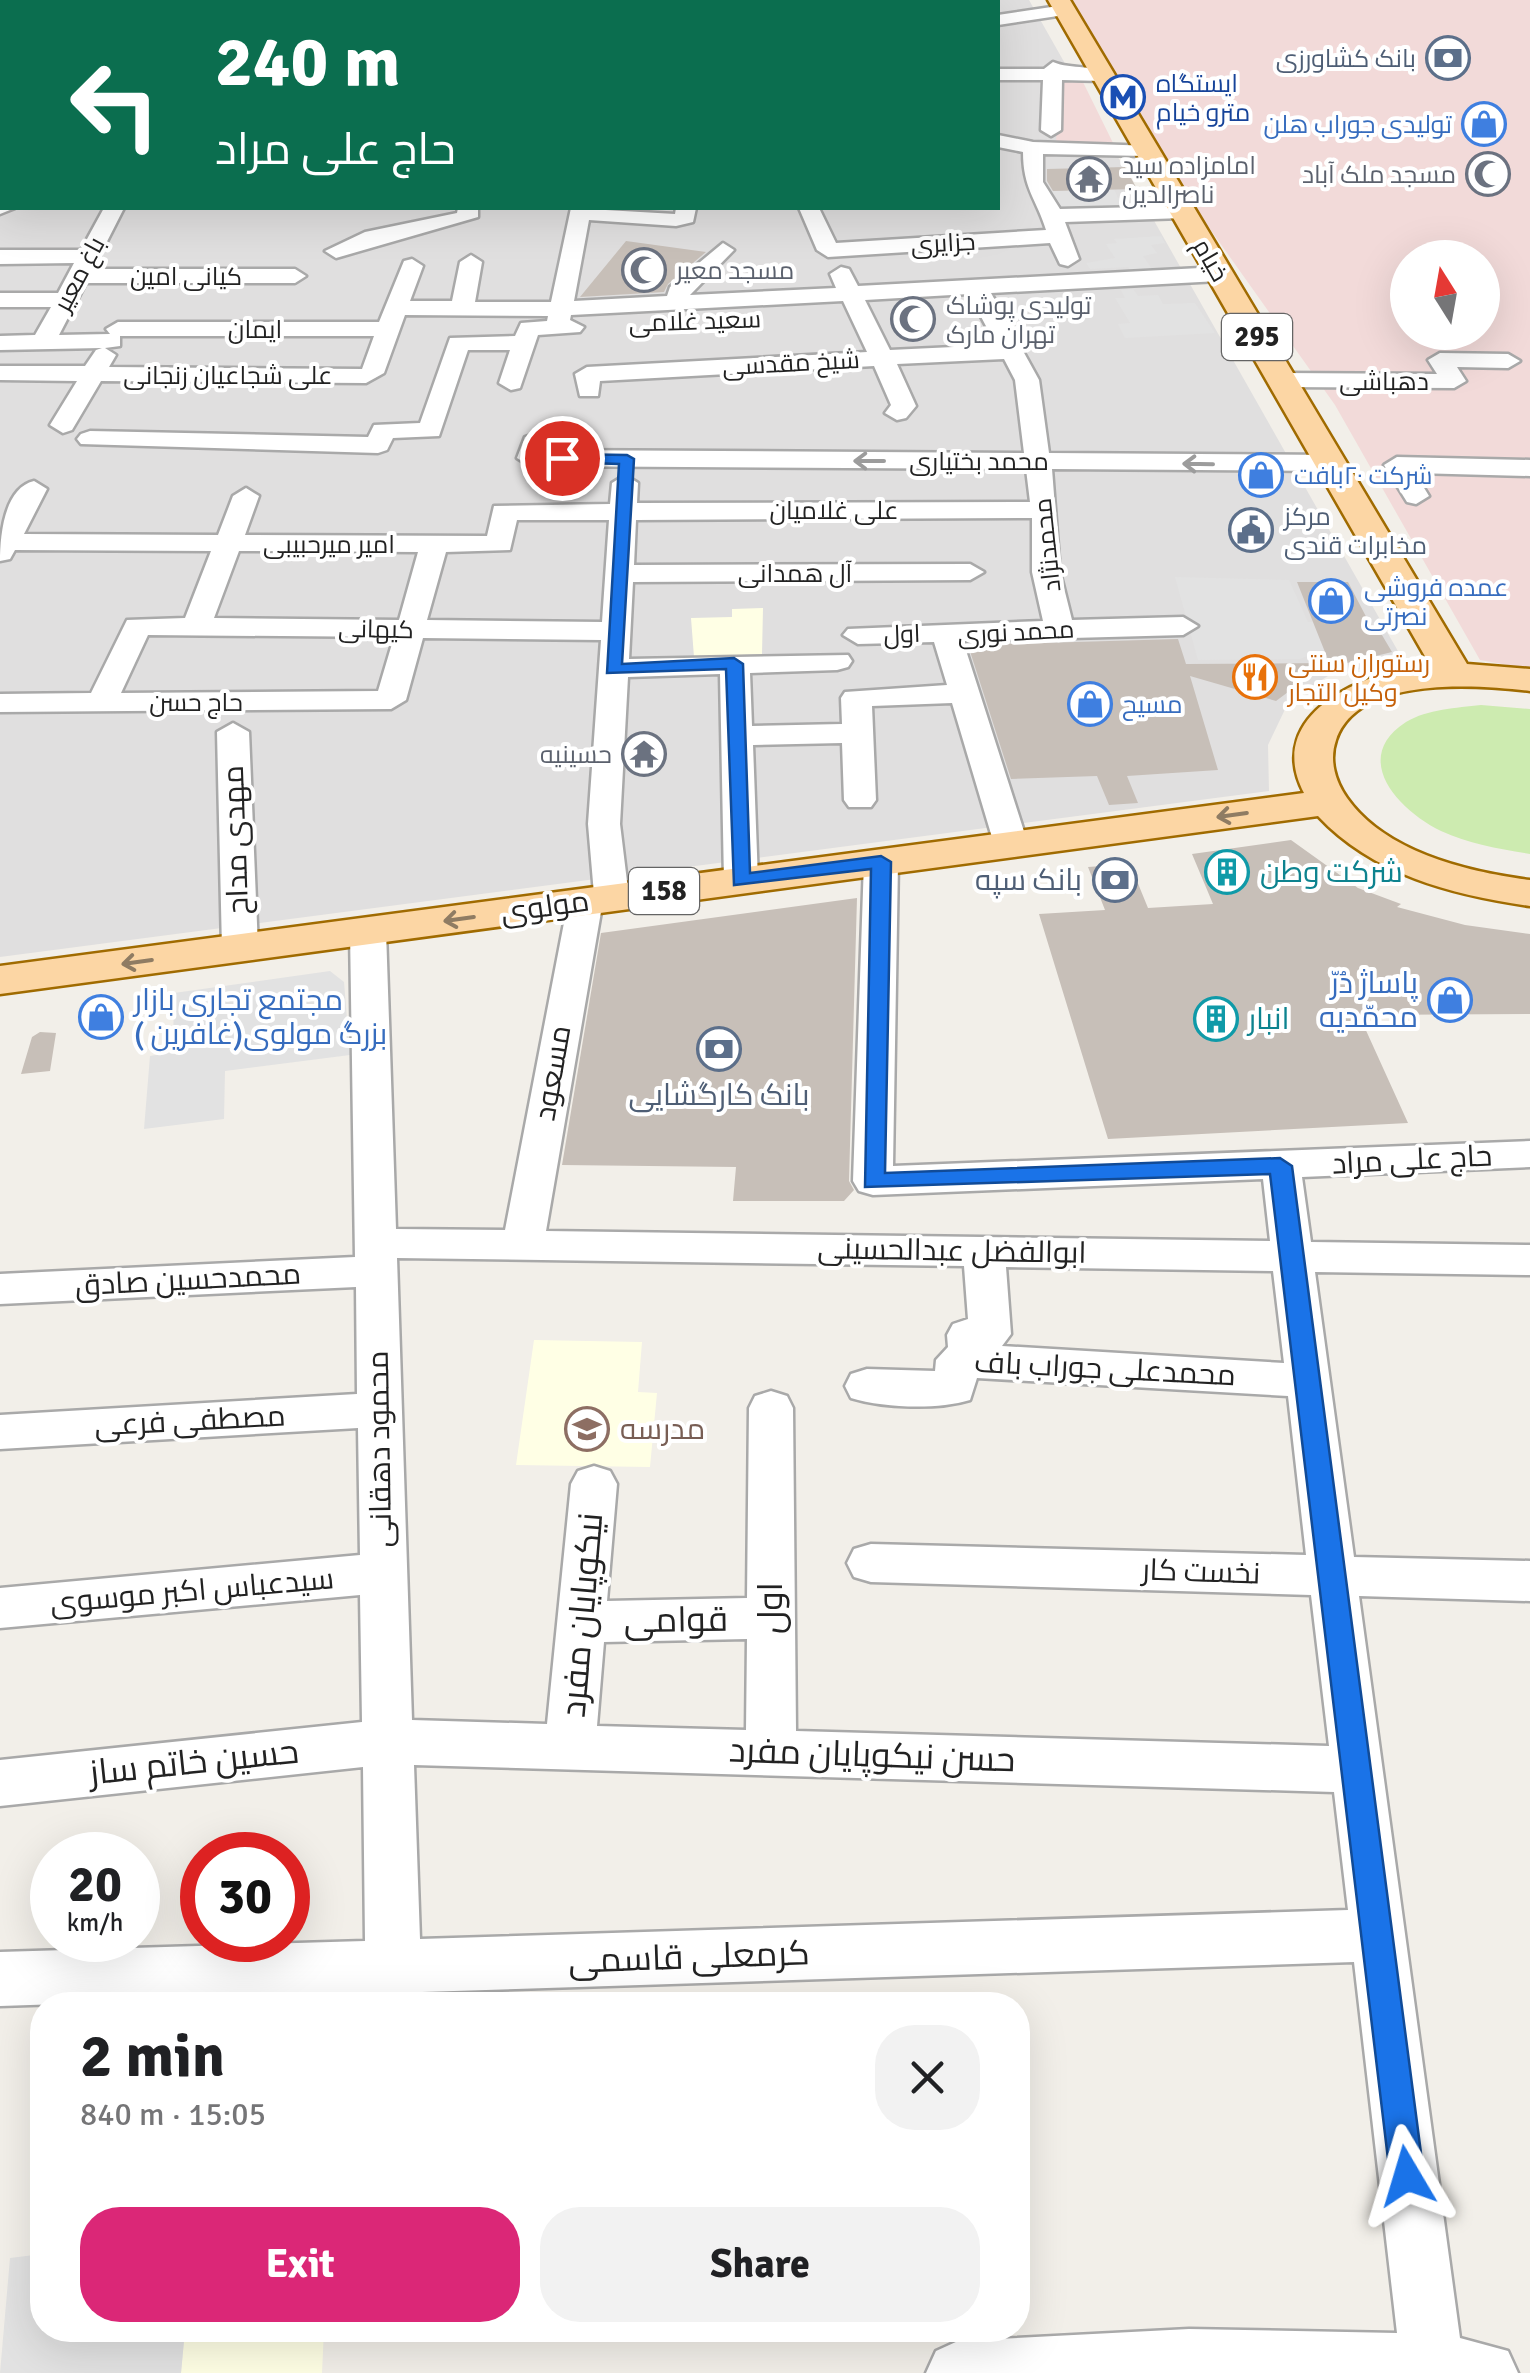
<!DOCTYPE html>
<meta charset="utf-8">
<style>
:root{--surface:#fff;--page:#f2f2f2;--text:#202124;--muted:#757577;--accent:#db2777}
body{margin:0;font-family:Signika,Cairo,sans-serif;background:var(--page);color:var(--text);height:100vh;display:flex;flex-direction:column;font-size:38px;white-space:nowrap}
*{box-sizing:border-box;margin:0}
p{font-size:32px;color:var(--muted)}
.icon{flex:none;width:55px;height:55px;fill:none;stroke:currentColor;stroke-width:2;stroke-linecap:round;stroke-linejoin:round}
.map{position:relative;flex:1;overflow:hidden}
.sheet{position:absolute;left:30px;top:1992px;width:1000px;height:350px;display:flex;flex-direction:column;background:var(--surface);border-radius:40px;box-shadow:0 10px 40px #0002}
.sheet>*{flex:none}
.banner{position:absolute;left:0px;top:0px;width:1000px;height:210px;box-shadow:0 10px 40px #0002;background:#0b6e4f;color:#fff;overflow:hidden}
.needle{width:65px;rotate:349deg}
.fabs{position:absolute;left:1390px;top:240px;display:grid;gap:20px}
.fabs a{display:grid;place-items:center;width:110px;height:110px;border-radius:50%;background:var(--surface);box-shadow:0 10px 40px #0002;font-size:50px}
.speed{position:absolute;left:30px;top:1832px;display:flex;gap:20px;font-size:50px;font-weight:700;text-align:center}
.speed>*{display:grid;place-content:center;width:130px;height:130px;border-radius:50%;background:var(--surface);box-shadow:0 10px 40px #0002;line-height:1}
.speed small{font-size:25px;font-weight:400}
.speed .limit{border:15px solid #d22;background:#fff;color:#111}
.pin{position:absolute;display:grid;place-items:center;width:85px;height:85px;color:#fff;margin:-42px;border:5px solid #fff;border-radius:50%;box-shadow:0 2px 10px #0007}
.me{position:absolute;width:110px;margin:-55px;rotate:353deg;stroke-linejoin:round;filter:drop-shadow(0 0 8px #0008)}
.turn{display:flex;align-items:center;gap:35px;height:210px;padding:0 50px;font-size:45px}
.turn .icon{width:130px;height:130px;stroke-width:2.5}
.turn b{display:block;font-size:70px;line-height:85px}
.round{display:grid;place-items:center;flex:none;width:105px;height:105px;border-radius:40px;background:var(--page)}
.head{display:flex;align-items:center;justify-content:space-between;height:170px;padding:0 50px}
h1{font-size:60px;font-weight:700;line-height:75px}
.primary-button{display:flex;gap:20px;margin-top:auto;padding:20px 50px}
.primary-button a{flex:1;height:115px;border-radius:40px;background:var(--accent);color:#fff;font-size:40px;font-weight:700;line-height:115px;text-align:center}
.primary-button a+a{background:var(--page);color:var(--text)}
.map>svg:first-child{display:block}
.residential{fill:#e0dfdf;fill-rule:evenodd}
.commercial{fill:#f2dad9;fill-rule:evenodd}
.education{fill:#ffffe5}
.grass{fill:#cdebb0}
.parking{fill:#e2e2e2}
.building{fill:#c7bfb8}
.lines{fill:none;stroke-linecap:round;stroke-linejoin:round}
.minor-casing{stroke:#a9a9a9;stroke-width:5}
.major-casing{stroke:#a06b00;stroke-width:5}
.minor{fill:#fff;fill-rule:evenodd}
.major{fill:#fcd6a4;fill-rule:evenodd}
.oneway{stroke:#9c9c9c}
.oneway2{stroke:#8f7c63}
.route{fill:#1a73e8;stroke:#114b97;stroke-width:2.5}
.labels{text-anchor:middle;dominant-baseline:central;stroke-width:8;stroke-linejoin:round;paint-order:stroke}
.far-service-label{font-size:25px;fill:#4e5e75;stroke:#fff;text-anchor:end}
.far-transit-label{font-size:25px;fill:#164399;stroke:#fff;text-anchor:start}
.far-shop-label{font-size:25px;fill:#366cbe;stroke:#fff;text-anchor:start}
.far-worship-label{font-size:25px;fill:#5b616d;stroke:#fff;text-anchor:start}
.far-street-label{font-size:25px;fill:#222;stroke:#fff}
.far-food-label{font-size:25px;fill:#c56008;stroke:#fff;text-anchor:start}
.shield{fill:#fff;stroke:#646464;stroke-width:2.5}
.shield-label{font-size:28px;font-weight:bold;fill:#222}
.street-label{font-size:30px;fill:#222;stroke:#fff}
.culture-label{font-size:30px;fill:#0d838f;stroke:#fff;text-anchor:start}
.service-label{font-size:30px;fill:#4e5e75;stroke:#fff;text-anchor:end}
.shop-label{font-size:30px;fill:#366cbe;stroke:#fff;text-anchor:end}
.education-label{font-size:30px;fill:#785e54;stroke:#fff;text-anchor:start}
.near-street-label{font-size:35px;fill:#222;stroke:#fff}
</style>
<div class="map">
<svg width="1530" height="2373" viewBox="0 0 1530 2373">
<rect width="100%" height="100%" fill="#f2efe9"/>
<path class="residential" d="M0 0H1029L1403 660 1328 676 1289 701 1268 745 1269 791 0 957ZM2 2H998V208H2Z"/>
<path class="commercial" d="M1067 0H1530V669L1480 660 1335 405 1183 191 1147 125ZM1408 258H1482V332H1408Z
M1058 76H1080L1115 147 1056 146Z"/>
<path class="education" d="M763 608 762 654 694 657 691 618 732 617V609Z
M534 1340 642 1342 638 1392 657 1393 650 1467 516 1465Z
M185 2330H324L322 2373H181Z"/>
<path class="grass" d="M1481 705 1530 709V854C1500 849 1469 844 1441 831 1398 810 1350 758 1406 722 1428 709 1456 708 1481 705Z"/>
<path class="parking" d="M1114 189 1118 198H1142L1146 205 1057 211 1051 191Z
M1161 236 1165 243 1151 245 1157 253 1143 256 1156 275 1134 276 1128 267 1090 269 1086 263 1115 258 1106 244 1117 243 1114 239Z
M1133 289 1138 296 1158 295 1163 304 1195 303 1215 333 1125 338 1118 324 1130 323 1115 298H1125L1121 290Z
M1175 577 1289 580 1308 622H1366L1341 643 1300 659 1198 660Z
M330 971 344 982 350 1055 225 1071 224 1119 144 1129 150 1056 173 1052 174 993Z
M42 2254V2330H185L181 2373H0L10 2258Z"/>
<path class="building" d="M1125 167 1137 189 1053 191 1047 181V169Z
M626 241 706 252 668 284 664 292 580 297Z
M1297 582H1348L1373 630H1379L1392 652 1331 667Z
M1178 639 1186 664 1327 663 1276 701 1190 676 1218 770 1127 776 1138 803 1109 805 1097 776 1011 779 968 645Z
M628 740H660L661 768 627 769Z
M1291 840 1358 888 1401 904 1397 907 1465 925 1530 934V1014L1359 1015 1408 1123 1108 1139 1039 914 1105 910 1088 867 1130 864 1148 908 1213 904 1192 854Z
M857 898 849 1181 854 1190 844 1201H733L736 1167 562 1165 601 933Z
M40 1032 56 1033 50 1071 21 1074 32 1037Z"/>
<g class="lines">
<g class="minor-casing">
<path id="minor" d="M26 0H42V2H26Z
M87 0H103L104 2H88Z
M343 0H397V1L344 2Z
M806 0H823L824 2H807Z
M945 0H967L968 2H946Z
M1065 5 1074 10 1071 14 998 25V15Z
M0 21H2V31H0Z
M1053 62C1071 70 1097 64 1112 75L1103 81 1062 80 1061 130 1051 136 1041 130 1043 80H998V69H1044Z
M0 82 2 83V94H0Z
M998 135 1033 142 1153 146V154L1146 156 1043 154V182L1060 209 1183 206 1194 212 1183 218 1065 222 1079 259 1068 266 1060 264 1050 243 828 257 817 250 799 208H819L836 243 1046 230C1036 198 1023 189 1023 152L998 147Z
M0 138H2V150H0Z
M0 202 2 208H15L0 214Z
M104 208H124L93 269H295L306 276 295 283H86L59 335 110 334 106 329 118 322H379L404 261 412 259 423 266 410 301H452L460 262 471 255 482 262 475 302H551L571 208 675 214 676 208H696L693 222 676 226 589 220 574 301 667 296 670 287 723 243 734 250 690 295 836 288 830 274 841 267 849 269 858 286 1219 267 1230 274 1219 281 991 293 1039 380 1049 453 1331 455 1344 463 1331 471 1052 469 1060 572 1072 620 1183 617 1198 626 1183 635 963 641 1028 844 1023 851H999L994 844 952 703 872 706 876 800 871 807H849L844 800 842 743 753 745 758 881 753 888H729L724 881 720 674 628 677 620 824 629 898 624 905 602 906 546 1231 1270 1241 1263 1179 873 1195 859 1191 853 1181 864 862 869 855H893L898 862 893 1166 1530 1141V1167L1302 1177 1311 1242 1530 1245V1275L1315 1272 1354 1557 1530 1561V1601L1359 1596 1460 2338 1508 2351 1518 2373H926L936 2351 958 2341 1189 2329 1397 2333 1354 1962 422 1992V2005H366V1994L0 2006V1952L365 1941 363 1767 0 1806V1760L362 1722 360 1595 0 1628V1588L360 1555 358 1428 0 1449V1415L357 1394 356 1287 0 1304V1274L355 1257 350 931 356 923H380L386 931 396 1229 505 1230 568 902 573 895 594 894 588 824 601 640 423 638 406 700 391 709 0 712V694L91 693 127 620 185 618 211 551 15 550 10 559 0 561C0 536 4 488 34 481L47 489 24 534 218 535 233 496 246 488 259 496 245 535 487 536 494 506 610 504 612 483 625 475 638 483 637 503 1030 502 1026 469 530 466 517 458 525 437 534 434 547 442 545 450 1024 453 1015 380 1004 359 897 364 916 406 906 418 897 420 885 413 891 405 874 366 600 381 598 396H580L575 374 587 367 867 352 843 301 571 315 570 320 584 327 580 332 538 335 520 388 511 390 499 383 510 350H468L439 436 393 438 387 450 378 453 81 444 77 439 81 434 90 431 368 437 374 425 420 423 450 338 515 336 521 323 547 321 548 316 405 315 384 373 366 383 101 381 72 430 63 433 50 425 77 381 0 380V366H85L96 350 102 348 0 350V336L35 335 51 307H0V293H58L74 263 0 264V250H81ZM969 294 996 345 890 350 865 300ZM120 336H374L362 369 109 367 116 355 105 348 120 346ZM1032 518V572L1043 621 848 629 843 635 858 644 934 642 947 685 845 692 841 698 842 724 752 726 750 673 837 670 848 667 852 661 848 655 629 659 633 582 970 580 984 572 970 564 634 565 636 520ZM517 520H609L602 622 427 620 446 552 510 550ZM239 551 418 552 399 620 214 618ZM148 635 394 637 378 691 121 693ZM397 1258 964 1266 968 1319 953 1324 947 1335 948 1347 936 1360 935 1371 867 1369 851 1374 845 1386 851 1398C884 1408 937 1410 970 1400L977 1378 1288 1396 1306 1555 871 1544 854 1549 847 1563 854 1577 871 1582 1311 1595 1329 1746 796 1731 793 1408 787 1396 771 1391 755 1396 749 1408 747 1598 607 1601 617 1484 610 1471 594 1466 578 1471 571 1484 547 1724 412 1720ZM1006 1267 1273 1271 1284 1363 1002 1346 1011 1334ZM747 1639 746 1730 597 1726 604 1642ZM414 1765 1334 1792 1348 1910 420 1939Z
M458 208H478V217L336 258 325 251 365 232 457 213Z
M1440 353 1508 354 1520 361 1508 368 1457 367 1466 381 1454 388 1282 387 1270 380 1282 373 1437 374 1428 360Z
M1397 457 1530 460V476L1415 473 1429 496 1416 504 1407 502 1384 465Z
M233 723 249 732 258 948 253 956H227L222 948 217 732Z"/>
</g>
<g class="major-casing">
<path id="major" d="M1048 0H1070L1467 664 1530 669V691C1478 685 1358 675 1336 740 1329 760 1335 781 1347 798 1385 852 1468 872 1530 880V906C1453 895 1373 875 1318 816L0 994V966L1304 793C1262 713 1367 670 1430 665Z"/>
</g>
<use href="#minor" class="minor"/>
<use href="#major" class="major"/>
</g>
<defs><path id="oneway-shaft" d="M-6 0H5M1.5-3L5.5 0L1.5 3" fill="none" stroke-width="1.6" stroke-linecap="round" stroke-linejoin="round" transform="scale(2.5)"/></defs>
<g class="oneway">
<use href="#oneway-shaft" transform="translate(869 461) rotate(-180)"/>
<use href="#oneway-shaft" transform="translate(1198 464) rotate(-179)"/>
</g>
<g class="oneway2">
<use href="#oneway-shaft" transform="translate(1232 815) rotate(172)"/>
<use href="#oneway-shaft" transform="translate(459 919) rotate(172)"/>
<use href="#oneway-shaft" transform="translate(137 962) rotate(172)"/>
</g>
<path class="route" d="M562 454 627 455 634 459 622 664 734 658 743 664 750 873 881 856 891 862 885 1173 1280 1158 1292 1166 1424 2176 1419 2187 1407 2192 1395 2187 1390 2176 1270 1174 865 1187 871 869 734 885 726 669 607 673 619 464 557 462V455Z"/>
<defs>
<g id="bank-ring" transform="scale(2.25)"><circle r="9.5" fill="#fff" stroke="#5c6f8a" stroke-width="1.5"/><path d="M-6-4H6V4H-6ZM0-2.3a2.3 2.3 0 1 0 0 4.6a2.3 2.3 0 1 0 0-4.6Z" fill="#5c6f8a"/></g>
<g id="metro-ring" transform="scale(2.25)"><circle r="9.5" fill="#fff" stroke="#1a4fb4" stroke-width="1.5"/><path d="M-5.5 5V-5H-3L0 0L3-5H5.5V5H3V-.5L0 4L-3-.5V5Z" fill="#1a4fb4"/></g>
<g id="shop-ring" transform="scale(2.25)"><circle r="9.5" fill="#fff" stroke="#3f7fe0" stroke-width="1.5"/><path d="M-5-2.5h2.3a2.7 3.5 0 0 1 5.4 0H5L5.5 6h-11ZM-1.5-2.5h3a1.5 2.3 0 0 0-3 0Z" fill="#3f7fe0"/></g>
<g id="mosque-ring" transform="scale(2.25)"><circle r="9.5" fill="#fff" stroke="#6b7280" stroke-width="1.5"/><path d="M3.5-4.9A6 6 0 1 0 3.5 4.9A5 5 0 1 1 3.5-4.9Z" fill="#6b7280"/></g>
<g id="temple-ring" transform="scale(2.25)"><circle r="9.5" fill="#fff" stroke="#6b7280" stroke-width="1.5"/><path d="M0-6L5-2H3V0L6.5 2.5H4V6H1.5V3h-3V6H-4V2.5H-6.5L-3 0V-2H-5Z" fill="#6b7280"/></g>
<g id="civic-ring" transform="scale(2.25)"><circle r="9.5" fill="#fff" stroke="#5c6f8a" stroke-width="1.5"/><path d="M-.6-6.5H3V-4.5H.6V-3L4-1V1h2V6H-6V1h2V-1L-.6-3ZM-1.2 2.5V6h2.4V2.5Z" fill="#5c6f8a"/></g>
<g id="restaurant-ring" transform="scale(2.25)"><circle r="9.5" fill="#fff" stroke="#e8710a" stroke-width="1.5"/><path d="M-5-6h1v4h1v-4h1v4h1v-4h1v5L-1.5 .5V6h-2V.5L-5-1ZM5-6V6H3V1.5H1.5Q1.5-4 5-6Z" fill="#e8710a"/></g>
<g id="building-ring" transform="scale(2.25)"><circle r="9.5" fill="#fff" stroke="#0f9aa8" stroke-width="1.5"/><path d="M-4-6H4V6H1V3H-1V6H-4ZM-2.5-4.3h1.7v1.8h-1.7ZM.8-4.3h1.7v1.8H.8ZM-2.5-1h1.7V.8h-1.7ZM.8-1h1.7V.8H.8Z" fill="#0f9aa8"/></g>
<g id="school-ring" transform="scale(2.25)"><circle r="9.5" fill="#fff" stroke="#8d6e63" stroke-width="1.5"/><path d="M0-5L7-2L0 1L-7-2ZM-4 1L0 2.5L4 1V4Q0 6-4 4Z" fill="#8d6e63"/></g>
</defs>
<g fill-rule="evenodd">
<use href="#bank-ring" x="1448" y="58"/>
<use href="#metro-ring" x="1123" y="97"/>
<use href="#shop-ring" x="1484" y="124"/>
<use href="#mosque-ring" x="1488" y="174"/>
<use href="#temple-ring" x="1089" y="179"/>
<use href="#mosque-ring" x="644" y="270"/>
<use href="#mosque-ring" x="913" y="319"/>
<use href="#shop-ring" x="1261" y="475"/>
<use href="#civic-ring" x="1251" y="530"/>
<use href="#shop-ring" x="1331" y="601"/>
<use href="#restaurant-ring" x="1255" y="677"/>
<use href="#shop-ring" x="1090" y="704"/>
<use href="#temple-ring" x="644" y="754"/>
<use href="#building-ring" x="1227" y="872"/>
<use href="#bank-ring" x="1115" y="880"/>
<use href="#shop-ring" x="1450" y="1000"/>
<use href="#shop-ring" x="101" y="1017"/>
<use href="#building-ring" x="1216" y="1019"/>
<use href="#bank-ring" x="719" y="1049"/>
<use href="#school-ring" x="587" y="1429"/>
</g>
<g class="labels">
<g class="far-service-label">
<text x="1416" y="58">بانک کشاورزی</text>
<text x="1284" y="516" text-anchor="start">مرکز<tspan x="1284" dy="29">مخابرات قندی</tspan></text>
</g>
<g class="far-transit-label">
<text x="1156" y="83">ایستگاه<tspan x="1156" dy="29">مترو خیام</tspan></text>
</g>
<g class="far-shop-label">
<text x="1452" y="124" text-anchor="end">تولیدی جوراب هلن</text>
<text x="1294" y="475">شرکت ۲۰بافت</text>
<text x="1364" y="587">عمده فروشی<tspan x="1364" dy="29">نصرتی</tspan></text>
<text x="1122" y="704">مسیح</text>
</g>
<g class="far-worship-label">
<text x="1122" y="165">امامزاده سید<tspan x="1122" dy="29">ناصرالدین</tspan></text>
<text x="1456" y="174" text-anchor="end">مسجد ملک آباد</text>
<text x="676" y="270">مسجد معیر</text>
<text x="946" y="305">تولیدی پوشاک<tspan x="946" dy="29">تهران مارک</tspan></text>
<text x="612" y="754" text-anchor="end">حسینیه</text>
</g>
<g class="far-street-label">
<text transform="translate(943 243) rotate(-3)">جزایری</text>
<text transform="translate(1211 260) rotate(60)">خیام</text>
<text transform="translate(79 274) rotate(-62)">باغ معیر</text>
<text x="186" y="276">کیانی امین</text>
<text transform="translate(695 321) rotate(-2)">سعید غلامی</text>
<text x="255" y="329">ایمان</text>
<text transform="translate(791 363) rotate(-3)">شیخ مقدسی</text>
<text x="228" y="375">علی شجاعیان زنجانی</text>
<text x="1384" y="381">دهباشی</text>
<text x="979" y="461">محمد بختیاری</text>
<text x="834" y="510">علی غلامیان</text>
<text x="329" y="544">امیر میرحبیبی</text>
<text transform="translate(1047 545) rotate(-96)">محمدنژاد</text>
<text x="795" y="573">آل همدانی</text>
<text transform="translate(376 629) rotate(1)">کیهانی</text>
<text transform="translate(1016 632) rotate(-3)">محمد نوری</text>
<text transform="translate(902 634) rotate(-2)">اول</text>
<text x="196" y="702">حاج حسن</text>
</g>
<g class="far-food-label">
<text x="1288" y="663">رستوران سنتی<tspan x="1288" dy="29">وکیل التجار</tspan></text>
</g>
<g class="shield">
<rect x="1222" y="314" width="70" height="46" rx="8"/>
<rect x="629" y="868" width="70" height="46" rx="8"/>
</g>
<g class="shield-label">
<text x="1257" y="337">295</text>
<text x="664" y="891">158</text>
</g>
<g class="street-label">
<text transform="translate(236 840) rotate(-92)">مهدی مداح</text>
<text transform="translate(545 907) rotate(-8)">مولوی</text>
<text transform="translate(553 1073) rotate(-80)">مسعود</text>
<text transform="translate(1412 1160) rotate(-3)">حاج علی مراد</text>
<text transform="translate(952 1251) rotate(1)">ابوالفضل عبدالحسینی</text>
<text transform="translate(188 1280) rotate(-3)">محمدحسین صادق</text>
<text transform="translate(1105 1369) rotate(3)">محمدعلی جوراب باف</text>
<text transform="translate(190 1421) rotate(-3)">مصطفی فرعی</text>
<text transform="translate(380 1449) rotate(-91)">محمود دهقانی</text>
<text transform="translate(1201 1572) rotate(2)">نخست کار</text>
<text transform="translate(192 1591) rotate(-5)">سیدعباس اکبر موسوی</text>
</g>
<g class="culture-label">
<text x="1260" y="872">شرکت وطن</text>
<text x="1248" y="1019">انبار</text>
</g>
<g class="service-label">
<text x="1082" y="880">بانک سپه</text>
<text x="719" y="1095" text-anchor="middle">بانک کارگشایی</text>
</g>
<g class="shop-label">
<text x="1418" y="983">پاساژ دُرّ<tspan x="1418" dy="34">محمّدیه</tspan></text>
<text x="134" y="1000" text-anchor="start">مجتمع تجاری بازار<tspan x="134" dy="34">بزرگ مولوی(غافرین )</tspan></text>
</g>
<g class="education-label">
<text x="620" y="1429">مدرسه</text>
</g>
<g class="near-street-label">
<text transform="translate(770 1608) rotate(-90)">اول</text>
<text transform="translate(582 1615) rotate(-85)">نیکوپایان مفرد</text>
<text transform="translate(676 1620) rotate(-1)">قوامی</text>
<text transform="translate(872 1755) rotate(2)">حسن نیکوپایان مفرد</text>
<text transform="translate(194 1762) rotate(-6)">حسین خاتم ساز</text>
<text transform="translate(689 1957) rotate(-2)">کرمعلی قاسمی</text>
</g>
</g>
</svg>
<div class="fabs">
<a><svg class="needle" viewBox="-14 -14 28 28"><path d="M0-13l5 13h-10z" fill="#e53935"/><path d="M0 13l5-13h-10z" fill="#757577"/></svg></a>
</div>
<div class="speed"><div>20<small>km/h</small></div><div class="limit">30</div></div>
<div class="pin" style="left:562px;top:458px;background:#d93025"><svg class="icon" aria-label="arrive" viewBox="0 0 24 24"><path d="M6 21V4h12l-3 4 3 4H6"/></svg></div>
<svg class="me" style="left:1407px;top:2176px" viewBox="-20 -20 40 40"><path d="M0-17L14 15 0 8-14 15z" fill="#1a73e8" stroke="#fff" stroke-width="4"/></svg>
<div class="banner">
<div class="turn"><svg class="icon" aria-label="left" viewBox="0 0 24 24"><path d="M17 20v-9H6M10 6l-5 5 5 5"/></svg><div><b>240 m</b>حاج علی مراد</div></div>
</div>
<section class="sheet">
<div class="head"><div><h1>2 min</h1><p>840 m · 15:05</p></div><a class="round"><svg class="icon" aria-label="close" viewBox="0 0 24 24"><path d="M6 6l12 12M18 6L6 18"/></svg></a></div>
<div class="primary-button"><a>Exit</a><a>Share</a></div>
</section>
</div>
